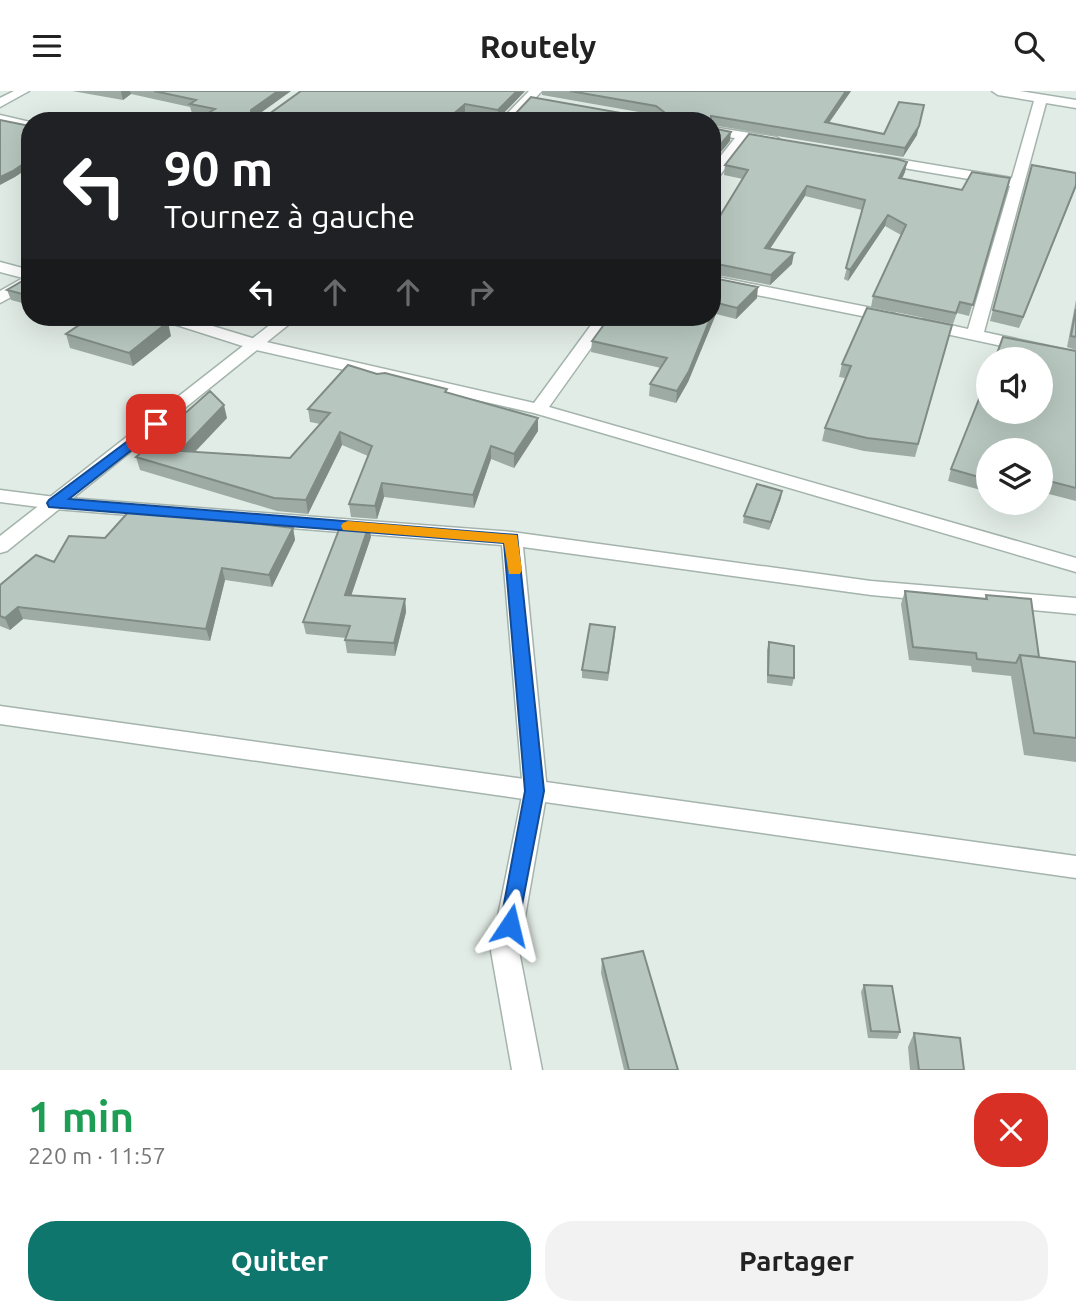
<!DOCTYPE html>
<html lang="fr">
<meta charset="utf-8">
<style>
:root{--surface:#fff;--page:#f2f2f2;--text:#222;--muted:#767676;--accent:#0f766e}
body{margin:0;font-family:Ubuntu,sans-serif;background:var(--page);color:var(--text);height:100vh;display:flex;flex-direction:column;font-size:26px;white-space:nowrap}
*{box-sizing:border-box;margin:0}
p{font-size:23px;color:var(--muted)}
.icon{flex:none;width:38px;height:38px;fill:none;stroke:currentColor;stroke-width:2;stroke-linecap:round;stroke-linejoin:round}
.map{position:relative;height:979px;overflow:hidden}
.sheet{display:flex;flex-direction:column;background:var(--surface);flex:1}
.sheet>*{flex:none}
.guide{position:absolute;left:21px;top:21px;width:700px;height:214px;border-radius:28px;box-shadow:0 7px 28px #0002;background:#202124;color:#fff;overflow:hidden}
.controls{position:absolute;left:976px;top:256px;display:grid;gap:14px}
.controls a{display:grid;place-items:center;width:77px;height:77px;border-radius:50%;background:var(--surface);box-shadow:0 7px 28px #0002;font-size:35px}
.pin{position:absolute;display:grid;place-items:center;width:60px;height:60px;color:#fff;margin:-30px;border-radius:14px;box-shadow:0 4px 10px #0006}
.me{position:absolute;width:77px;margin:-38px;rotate:10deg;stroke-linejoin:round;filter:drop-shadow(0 0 5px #0008)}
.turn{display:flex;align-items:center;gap:24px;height:147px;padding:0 28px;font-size:32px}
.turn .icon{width:91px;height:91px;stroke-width:2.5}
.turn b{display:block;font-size:49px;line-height:60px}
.lanes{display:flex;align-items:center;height:66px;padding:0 28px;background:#0003;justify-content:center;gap:35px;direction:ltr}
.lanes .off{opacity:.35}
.round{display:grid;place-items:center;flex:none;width:74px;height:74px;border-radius:28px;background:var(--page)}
.headline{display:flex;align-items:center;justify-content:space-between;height:119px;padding:0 28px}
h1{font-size:42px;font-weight:700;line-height:52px;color:#1e9e55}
.action{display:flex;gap:14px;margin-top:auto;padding:14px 28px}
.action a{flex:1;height:80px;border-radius:28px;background:var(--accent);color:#fff;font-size:28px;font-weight:700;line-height:80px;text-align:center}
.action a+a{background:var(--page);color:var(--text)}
header{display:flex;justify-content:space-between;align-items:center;height:91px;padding:0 28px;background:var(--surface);font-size:32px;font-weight:700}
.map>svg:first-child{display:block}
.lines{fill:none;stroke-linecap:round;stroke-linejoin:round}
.minor-casing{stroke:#a4b4ad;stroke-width:3}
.tertiary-casing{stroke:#a4b4ad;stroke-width:3}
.minor{fill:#fff;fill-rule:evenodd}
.tertiary{fill:#fff;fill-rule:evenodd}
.wall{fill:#9daba4}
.shaded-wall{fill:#808b86}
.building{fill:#b7c7bf;stroke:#808b86;stroke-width:2}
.route{fill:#1a73e8;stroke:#114b97;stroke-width:2}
.slow{fill:#f59e0b}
</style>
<header><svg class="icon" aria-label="menu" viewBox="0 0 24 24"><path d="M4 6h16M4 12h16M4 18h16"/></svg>Routely<svg class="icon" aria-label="search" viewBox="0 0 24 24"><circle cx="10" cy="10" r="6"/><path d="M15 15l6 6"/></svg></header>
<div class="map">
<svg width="1076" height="979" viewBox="0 0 1076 979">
<rect width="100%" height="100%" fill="#e2ece6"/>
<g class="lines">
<g class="minor-casing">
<path id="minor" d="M14 0H29L0 16V7Z
M992 0H1020L1076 9V17L1046 12 984 241 1076 261V271L923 238 915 233 923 228 968 238 1010 95 880 73 873 69 880 65 1012 87 1034 10 998 4Z
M0 24 30 31V39L0 32Z
M712 36 776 46 782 50 776 54 747 49 717 88 712 89V76L735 47 712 44Z
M0 171 30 179V196L0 212V200L23 187 0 181Z
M712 185 892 221 900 226 892 231 712 195Z
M159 226H183L262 250 534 312 597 226H613L549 316 1076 467V481L534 322 252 258 161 229Z
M0 399 55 406 512 441 871 490 1076 507V523L871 504 523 456 547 700 519 860 542 979H512L491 860 523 700 502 454 55 418 0 411Z"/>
</g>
<g class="tertiary-casing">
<path id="tertiary" d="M529 0H542L513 30H500Z
M280 226H298L7 460 0 462V445Z
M0 615 1076 765V787L0 633Z"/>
</g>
<use href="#minor" class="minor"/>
<use href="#tertiary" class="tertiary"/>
</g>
<path class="wall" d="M72 0H291L259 23H269L525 0 498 28 465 22 456 30H195L204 24 192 22 190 16 131 3 123 9Z
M542 0H851L829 32 884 43 917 44 903 66 712 34V30H515V23L656 24 542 4Z
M907 71 905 81 902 88 962 99 1010 87 969 225 957 222 953 233 871 216 873 205 901 144 885 135 848 190 844 188 862 119 805 105 770 158 792 173 770 194 712 183 713 187 757 207 736 228 716 223 688 291 676 312 649 305 650 293 661 277 591 261 592 250 630 233 712 226V138L743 88 724 84 725 74Z
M1032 74 1076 82V96L1019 237 990 230Z
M30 161V214L11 209 7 199 29 186V177L26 175 23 165Z
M1076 209V259L1067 256Z
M952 234 915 366 864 360 822 350 825 337 845 287 839 286 842 273Z
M66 243 171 245 133 275 70 257Z
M1076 260V410L1041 401V359H989V398L988 401 948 390 951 378Z
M377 283 448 302 538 340 514 377 491 368 474 417 384 406 377 428 351 426 349 413 368 365 342 354 308 423 277 420 140 379 136 366 227 327 195 361 290 367 320 333 310 331 308 318Z
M781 407 769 439 743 432 744 425Z
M293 437 295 449 272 496 225 489 210 550 23 528 10 539 0 535V494L54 471 105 447Z
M371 446 351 505 405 508 406 521 395 565 347 562 345 549 346 547 306 543 303 531Z
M905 500 985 508 986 504 1039 566 1076 571V671L1024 664 1011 585 972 581 971 575 909 569 901 513Z
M615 544 608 590 582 587V579Z
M769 551 794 587 792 595 767 592V559Z
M602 868 678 979H624L601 882Z
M864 894 900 941 897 948 868 947 861 901Z
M914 942 964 979H910L908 956Z"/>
<path class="shaded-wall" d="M121 0H130L131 3 123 9 121 1Z
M278 0H291L252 28 251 23V19Z
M517 0H525L498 28V19Z
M846 0H851L823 40 825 31Z
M465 13V22L456 30H445Z
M924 14 917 44 903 66 905 57Z
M731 41 730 50 712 72V64Z
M30 68V76L15 86 0 94V86Z
M907 71 905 81 897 97 899 87Z
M1076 94V96L1019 237 1023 226Z
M807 95 805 105 763 168 765 157Z
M888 124 885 135 848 190 850 179Z
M794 162 792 173 770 194 771 184Z
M758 196 757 207 736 228 737 217Z
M717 212 716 223 688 291 676 312 677 300 712 226Z
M168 231 171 245 133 275 129 262Z
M224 314 227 327 183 373 180 360Z
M538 327V340L514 377V363Z
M340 341 342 354 308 423 306 409Z
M491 355V368L474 417 473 404Z
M382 392 384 406 377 428 375 415Z
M782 400 781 407 769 439 771 431Z
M369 434 371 446 347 517 345 504Z
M293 437 295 449 272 496 269 484Z
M222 477 225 489 210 550 206 538Z
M405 508 406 521 395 565 394 552Z
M18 516 23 528 10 539 5 527Z"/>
<path class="building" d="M154 0H278L251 19V23H269L301 0H517L498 19 465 13 445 30H195L215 18 190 13 196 9Z
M570 0H846L825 31 884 43 899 11 924 14 919 35 905 57 711 25V30H528L533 26 515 23 531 6 632 24H662L664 21 656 15Z
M0 29 30 35V68L13 80 0 86Z
M712 37 731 41 712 64Z
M749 43 897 68 907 71 899 87 962 99 972 81 1010 87 973 214 960 211 956 222 873 205 906 134 888 124 850 179 846 177 865 109 807 95 765 157 794 162 771 184 712 172V154L719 142 712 141V138L748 79 725 74Z
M1032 74 1076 82V94L1023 226 993 219Z
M30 161V205L7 199 29 186V169L23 165Z
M712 181 713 187 758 196 737 217 717 212 712 223Z
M867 217 952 234 918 353 867 347 825 337 851 275 842 273Z
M1076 218V246L1071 245Z
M91 226H149L168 231 129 262 66 243Z
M634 226H711L689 280 677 300 650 293 667 267 592 250 608 228 630 233Z
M1003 246 1076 260V397L1041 388V359H989V389L951 378 989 283V320H1041V268H995Z
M348 274 377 283 385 282 447 298 445 301 538 327 514 363 491 355 473 404 382 392 375 415 349 413 372 355 340 341 306 409 274 407 136 366 210 300 224 314 180 360 290 367 330 322 308 318Z
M757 393 782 400 771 431 744 425Z
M132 417 293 437 269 484 222 477 206 538 18 516 5 527 0 525V494L36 464 54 471 69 445 105 447Z
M342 431 369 434 345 504 405 508 394 552 345 549 350 535 303 531Z
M905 500 987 508 986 504 1031 508 1039 566 1020 564 1016 572 977 568 976 562 913 556Z
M590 533 615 536 608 582 582 579Z
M769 551 794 555V587L768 584Z
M1020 564 1076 571V647L1034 642Z
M643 860 678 979H629L602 868Z
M864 894 892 895 900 941 871 940Z
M914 942 960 947 964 979H919Z"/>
<path class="route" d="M156 329 163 333 161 336 69 408 517 444 544 700 517 840 510 843 503 840 500 834 525 700 504 452 49 416 47 412 49 409Z"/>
<path class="slow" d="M348 430 517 444 522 479 520 483H509L504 452 343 439 341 435 343 432Z"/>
</svg>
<div class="controls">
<a><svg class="icon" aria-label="sound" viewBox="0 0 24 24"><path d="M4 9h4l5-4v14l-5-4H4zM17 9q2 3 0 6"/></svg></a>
<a><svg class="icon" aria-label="layers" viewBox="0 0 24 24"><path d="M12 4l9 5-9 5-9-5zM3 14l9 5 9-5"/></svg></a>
</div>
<div class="pin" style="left:156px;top:333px;background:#d93025"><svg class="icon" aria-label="arrive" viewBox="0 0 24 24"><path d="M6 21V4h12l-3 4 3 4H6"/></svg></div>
<svg class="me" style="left:510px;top:834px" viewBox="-20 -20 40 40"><path d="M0-17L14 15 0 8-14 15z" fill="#1a73e8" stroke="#fff" stroke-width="4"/></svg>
<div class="guide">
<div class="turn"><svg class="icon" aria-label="left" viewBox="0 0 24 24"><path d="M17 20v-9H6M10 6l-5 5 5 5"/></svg><div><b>90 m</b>Tournez à gauche</div></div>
<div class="lanes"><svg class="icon" aria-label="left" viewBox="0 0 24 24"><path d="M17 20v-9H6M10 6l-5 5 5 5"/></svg><svg class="icon off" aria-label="ahead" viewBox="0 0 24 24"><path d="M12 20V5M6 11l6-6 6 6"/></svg><svg class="icon off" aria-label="ahead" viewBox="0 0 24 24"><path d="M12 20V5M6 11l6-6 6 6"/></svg><svg class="icon off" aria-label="right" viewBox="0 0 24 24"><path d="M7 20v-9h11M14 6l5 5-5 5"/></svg></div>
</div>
</div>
<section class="sheet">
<div class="headline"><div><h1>1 min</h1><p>220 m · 11:57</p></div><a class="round" style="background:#d93025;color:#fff"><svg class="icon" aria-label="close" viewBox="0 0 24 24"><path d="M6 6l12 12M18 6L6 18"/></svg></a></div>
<div class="action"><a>Quitter</a><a>Partager</a></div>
</section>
